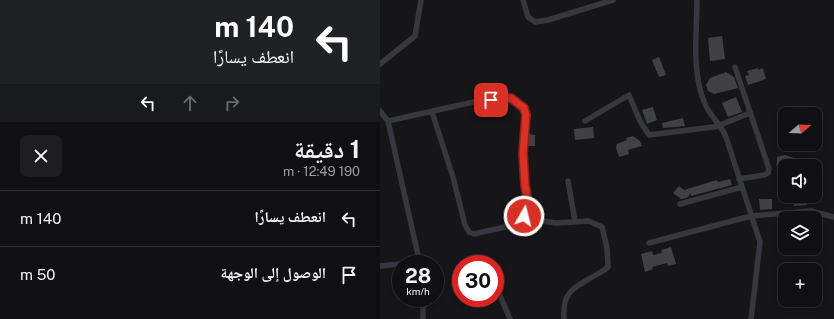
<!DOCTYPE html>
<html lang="ar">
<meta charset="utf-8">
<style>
:root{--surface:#101012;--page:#1e1e20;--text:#f1f3f6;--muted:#9c9d9f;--line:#303032}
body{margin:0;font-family:"Public Sans","Noto Naskh Arabic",sans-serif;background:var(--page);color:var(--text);direction:rtl;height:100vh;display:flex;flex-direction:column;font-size:15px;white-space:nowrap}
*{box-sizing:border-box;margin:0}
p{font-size:13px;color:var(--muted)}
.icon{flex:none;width:22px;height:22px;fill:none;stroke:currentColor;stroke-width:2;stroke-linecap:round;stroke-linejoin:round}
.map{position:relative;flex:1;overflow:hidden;direction:ltr}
.drawer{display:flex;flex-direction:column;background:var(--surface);width:380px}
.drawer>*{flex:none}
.top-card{background:#202124;color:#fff;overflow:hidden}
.needle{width:26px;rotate:71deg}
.tools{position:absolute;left:398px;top:107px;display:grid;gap:8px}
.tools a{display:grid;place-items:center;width:44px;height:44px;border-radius:8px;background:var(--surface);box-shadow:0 2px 6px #0003,0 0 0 1px var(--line);font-size:20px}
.speed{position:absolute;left:12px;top:255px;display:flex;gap:8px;font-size:20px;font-weight:700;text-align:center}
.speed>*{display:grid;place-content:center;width:52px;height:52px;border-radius:50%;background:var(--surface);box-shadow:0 2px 6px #0003,0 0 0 1px var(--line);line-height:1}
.speed small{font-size:10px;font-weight:400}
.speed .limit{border:6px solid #d22;background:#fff;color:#111}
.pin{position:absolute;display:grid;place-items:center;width:34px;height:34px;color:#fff;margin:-17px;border-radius:8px;box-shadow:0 2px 6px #0006}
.me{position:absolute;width:44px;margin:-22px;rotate:8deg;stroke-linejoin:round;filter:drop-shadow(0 0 3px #0008)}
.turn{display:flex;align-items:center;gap:14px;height:84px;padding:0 20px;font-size:18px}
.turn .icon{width:52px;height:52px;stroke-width:2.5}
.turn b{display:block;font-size:28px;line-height:34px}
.lanes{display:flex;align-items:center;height:38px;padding:0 20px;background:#0003;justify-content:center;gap:20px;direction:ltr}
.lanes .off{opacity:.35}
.round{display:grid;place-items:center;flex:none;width:42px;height:42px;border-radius:8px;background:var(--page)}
.headline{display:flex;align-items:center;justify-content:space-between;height:68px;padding:0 20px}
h1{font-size:24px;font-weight:700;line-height:30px}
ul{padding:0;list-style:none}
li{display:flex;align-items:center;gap:12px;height:56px;padding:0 20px;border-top:1px solid var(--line)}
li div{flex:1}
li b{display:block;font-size:15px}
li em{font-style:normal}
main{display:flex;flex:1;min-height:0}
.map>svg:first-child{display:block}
.building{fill:#404145}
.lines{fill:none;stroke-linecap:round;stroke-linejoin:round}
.minor{stroke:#37383d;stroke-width:5.5}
.route-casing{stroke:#8d1f18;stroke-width:10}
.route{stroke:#d93025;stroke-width:7}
</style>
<main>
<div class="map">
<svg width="454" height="319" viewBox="0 0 454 319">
<rect width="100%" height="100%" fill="#161618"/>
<path class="building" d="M342 36 345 59 330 61 328 38Z
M279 57 286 75 279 77 272 60Z
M378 68V70L383 68 386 79 368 85 365 76 369 75 367 71Z
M346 72 354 77 358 88 334 94 328 91 326 85 330 78Z
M356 97 362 112 348 117 342 103Z
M273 107 277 120 267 124 262 110Z
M303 118 305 126 283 128 282 123Z
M213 127 214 138 195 140 194 129Z
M149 134 155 135V146H148Z
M253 136 260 141 262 146 248 150 249 154 239 157 236 148 237 144 247 140 246 138Z
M405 155 414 158 417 166H405V174L401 175 396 164 397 163V157Z
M350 179 352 185 311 196V193L307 198 301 199 293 193 299 186 304 190 337 180 338 182Z
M413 196H426L427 205 414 206Z
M379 199H392V209L380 210Z
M291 247 296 264 288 266 287 263 272 267 273 269 265 272 261 254 272 251 273 255 282 253 281 250Z"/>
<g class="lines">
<path class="minor" d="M143 0 148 17 155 22 168 20 233 0
M317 0C317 34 311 71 325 104 330 116 341 124 346 137L380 242 371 319
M0 64 35 36 41 0
M355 67 389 169 388 173 384 175 359 179
M0 111 8 121 40 264
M52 112 73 177 85 225 89 232 94 234 130 226 162 221 176 223 209 221 222 227 227 248 228 267C224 271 219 273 214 276 193 288 182 292 184 319
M8 121 98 101 131 98 138 103 144 108 146 115 143 154 145 185 149 208 162 221
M205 121 249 95 260 121 269 135 341 126
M340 125 370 113
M188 181 195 221
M300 204 362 187
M140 224 149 208
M269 243 371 216 431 211 454 217
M0 266 39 262
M119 293 130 319
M43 319V298"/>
</g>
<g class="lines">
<g class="route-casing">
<path id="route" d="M111 100 131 98 144 108 146 115 143 154 145 185 149 208 144 216"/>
</g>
<use href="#route" class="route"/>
</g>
</svg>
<div class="tools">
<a><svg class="needle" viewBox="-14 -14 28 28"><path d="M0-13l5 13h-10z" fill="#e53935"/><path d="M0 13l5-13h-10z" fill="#9c9d9f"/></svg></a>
<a><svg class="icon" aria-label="sound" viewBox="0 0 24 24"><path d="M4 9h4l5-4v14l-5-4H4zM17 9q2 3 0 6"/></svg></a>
<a><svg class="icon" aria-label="layers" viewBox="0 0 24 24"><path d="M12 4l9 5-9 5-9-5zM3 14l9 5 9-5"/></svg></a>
<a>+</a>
</div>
<div class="speed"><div>28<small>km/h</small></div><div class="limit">30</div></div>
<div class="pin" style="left:111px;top:100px;background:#d93025"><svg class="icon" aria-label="arrive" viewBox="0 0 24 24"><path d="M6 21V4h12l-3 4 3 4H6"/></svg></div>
<svg class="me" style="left:144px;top:216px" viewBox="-20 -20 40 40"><circle r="17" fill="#d93025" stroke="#fff" stroke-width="3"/><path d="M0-11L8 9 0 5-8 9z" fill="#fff"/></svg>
</div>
<section class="drawer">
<div class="top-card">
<div class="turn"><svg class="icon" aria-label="left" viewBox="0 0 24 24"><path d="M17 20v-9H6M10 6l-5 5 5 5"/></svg><div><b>140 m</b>انعطف يسارًا</div></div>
<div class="lanes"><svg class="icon" aria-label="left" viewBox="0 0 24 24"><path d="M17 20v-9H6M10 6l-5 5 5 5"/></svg><svg class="icon off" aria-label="ahead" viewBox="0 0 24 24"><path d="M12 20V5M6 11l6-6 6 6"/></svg><svg class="icon off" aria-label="right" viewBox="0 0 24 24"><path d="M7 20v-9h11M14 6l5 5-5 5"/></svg></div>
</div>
<div class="headline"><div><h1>1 دقيقة</h1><p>190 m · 12:49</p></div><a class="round"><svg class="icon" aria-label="close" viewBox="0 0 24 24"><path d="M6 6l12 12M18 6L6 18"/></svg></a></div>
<ul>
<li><svg class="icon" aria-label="left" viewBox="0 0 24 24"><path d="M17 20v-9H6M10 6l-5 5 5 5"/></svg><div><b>انعطف يسارًا</b></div><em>140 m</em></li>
<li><svg class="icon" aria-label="arrive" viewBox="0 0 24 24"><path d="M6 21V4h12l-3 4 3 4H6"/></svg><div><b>الوصول إلى الوجهة</b></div><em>50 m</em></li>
</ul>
</section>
</main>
